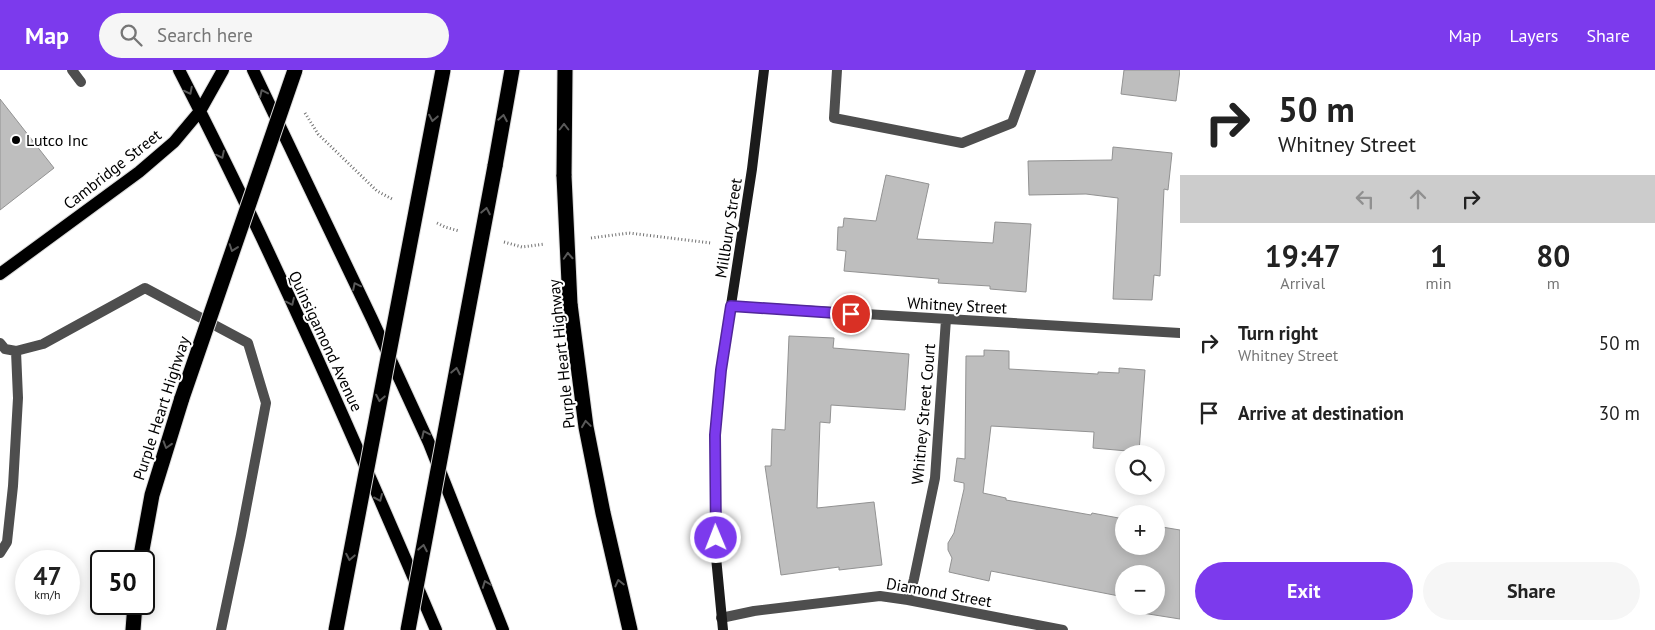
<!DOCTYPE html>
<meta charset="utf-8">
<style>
:root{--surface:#fff;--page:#f6f6f6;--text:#222;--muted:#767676;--accent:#7c3aed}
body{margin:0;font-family:"PT Sans",sans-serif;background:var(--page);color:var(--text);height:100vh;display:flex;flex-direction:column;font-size:19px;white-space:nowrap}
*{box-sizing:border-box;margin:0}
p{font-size:16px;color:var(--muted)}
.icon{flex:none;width:28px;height:28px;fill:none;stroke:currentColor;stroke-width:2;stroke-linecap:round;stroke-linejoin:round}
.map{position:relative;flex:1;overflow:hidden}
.panel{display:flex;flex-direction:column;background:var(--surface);width:475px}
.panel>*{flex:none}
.guide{background:#fff;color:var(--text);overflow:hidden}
.controls{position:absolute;left:1115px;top:375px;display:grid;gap:10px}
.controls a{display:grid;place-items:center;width:50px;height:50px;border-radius:50%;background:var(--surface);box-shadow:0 2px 12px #0003;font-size:25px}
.speed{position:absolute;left:15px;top:480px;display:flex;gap:10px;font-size:25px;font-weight:700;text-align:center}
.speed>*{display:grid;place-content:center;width:65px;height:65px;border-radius:50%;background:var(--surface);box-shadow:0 2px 12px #0003;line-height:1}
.speed small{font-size:12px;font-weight:400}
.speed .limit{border:2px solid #111;border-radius:8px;background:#fff;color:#111}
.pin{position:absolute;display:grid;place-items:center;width:42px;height:42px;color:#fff;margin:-21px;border:2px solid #fff;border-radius:50%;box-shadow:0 1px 5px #0007}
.me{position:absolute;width:55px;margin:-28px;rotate:359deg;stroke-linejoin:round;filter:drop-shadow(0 0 4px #0008)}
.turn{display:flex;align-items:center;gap:18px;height:105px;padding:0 15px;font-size:22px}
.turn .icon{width:65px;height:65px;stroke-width:2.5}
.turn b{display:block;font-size:35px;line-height:42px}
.lanes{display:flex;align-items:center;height:48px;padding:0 15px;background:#0003;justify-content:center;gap:25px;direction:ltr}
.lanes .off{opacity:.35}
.eta{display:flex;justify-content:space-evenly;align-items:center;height:85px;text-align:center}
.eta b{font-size:30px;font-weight:700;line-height:35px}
.action{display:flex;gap:10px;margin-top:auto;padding:10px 15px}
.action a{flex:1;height:58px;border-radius:30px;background:var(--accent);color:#fff;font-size:20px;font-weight:700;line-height:58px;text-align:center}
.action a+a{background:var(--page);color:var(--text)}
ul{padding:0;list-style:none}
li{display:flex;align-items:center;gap:15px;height:70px;padding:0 15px}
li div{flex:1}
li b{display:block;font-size:19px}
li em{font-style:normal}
header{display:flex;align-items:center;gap:30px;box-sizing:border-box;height:70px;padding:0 25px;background:var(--accent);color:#fff}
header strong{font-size:24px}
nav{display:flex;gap:28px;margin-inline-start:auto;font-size:18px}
.search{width:350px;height:45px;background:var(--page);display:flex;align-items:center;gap:12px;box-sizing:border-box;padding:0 18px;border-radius:28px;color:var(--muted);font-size:19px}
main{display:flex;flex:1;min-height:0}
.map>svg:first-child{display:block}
.building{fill:#bebebe;stroke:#929292}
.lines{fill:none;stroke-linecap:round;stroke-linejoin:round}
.primary-casing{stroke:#dbdbdb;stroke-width:14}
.motorway-casing{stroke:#dbdbdb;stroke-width:17}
.path{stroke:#707070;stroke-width:3;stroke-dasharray:1 2.5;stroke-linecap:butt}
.service{stroke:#4e4e4e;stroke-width:10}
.minor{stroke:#4e4e4e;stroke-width:10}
.secondary{stroke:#1b1b1b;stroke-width:10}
.primary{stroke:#000;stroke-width:12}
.motorway{stroke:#000;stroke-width:15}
.motorway-bridge-casing{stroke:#dbdbdb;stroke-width:17;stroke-linecap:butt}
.motorway-bridge{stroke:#000;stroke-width:15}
.oneway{stroke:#595959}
.route-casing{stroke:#51269a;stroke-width:12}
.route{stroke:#7c3aed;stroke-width:9}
.poi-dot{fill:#000;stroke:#fff;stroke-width:2}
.labels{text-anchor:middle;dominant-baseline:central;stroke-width:4;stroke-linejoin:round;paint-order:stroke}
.poi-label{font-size:16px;fill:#000;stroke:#fff;text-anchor:start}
.street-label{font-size:16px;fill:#000;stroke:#fff}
</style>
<header>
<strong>Map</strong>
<div class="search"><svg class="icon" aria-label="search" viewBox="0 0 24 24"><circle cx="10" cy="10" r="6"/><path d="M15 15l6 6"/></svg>Search here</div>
<nav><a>Map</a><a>Layers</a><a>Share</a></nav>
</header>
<main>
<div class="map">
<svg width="1180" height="560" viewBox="0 0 1180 560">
<rect width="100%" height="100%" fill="#fff"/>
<path class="building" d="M1124 0H1180L1176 31 1121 24Z
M0 29 54 98 0 140Z
M1113 77 1172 83 1168 120 1164 119 1160 206 1154 205 1152 230 1113 229 1118 128 1086 124 1029 125 1028 91 1112 90Z
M886 105 929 114 917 169 993 173 995 152 1031 154 1026 222 990 219V216L938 213 939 209 844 201 846 181 837 180 838 157H843L844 148 876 151Z
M789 266 834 268 833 278 909 284 905 340 831 335 830 353 820 352 817 438 874 432 882 495 839 500V497L781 505 765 396H771L772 359 785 360Z
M984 280 1009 281V299L1098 304V302L1119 303V298L1145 300 1139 382 1093 378 1094 362 991 356 983 423 1006 428V430L1091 445 1092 443 1124 449V476H1156V456L1180 460V549L1142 543 1143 536H1156V504H1124V527L991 501 989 511 949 502 952 488 948 480V473L954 463 964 419V413L954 411 957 388 965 389 966 286H984Z"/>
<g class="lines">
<g class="primary-casing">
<path id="primary" d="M179 0C273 182 355 371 436 560
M253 0 372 249 429 373 503 560
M0 204 139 102 174 72 200 41 223 0"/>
</g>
<g class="motorway-casing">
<path id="motorway" d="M495 96 512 0
M564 106 565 0
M570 234 586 357 603 443 630 560
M140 491 152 425 182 328
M133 560 135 534"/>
</g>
<path class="path" d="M305 43 318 64 377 121 394 130
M437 153 445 157 459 161
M591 168 629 163 711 173
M504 172 522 177 545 174"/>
<path class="service" d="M72 0 81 12
M837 0 834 48 962 73 1012 53 1031 0
M0 273 5 279 16 281 43 274 145 218 248 273 266 333 241 465 221 560
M0 483 7 472 13 416 18 328 16 281"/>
<path class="minor" d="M731 236 1180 263
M908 530 914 509 935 408 946 249
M721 548 754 541 880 526 908 530 1063 560"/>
<path class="secondary" d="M723 560 716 487 715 365 721 300 752 99 764 0"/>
<use href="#primary" class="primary"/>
<use href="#motorway" class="motorway"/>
<g class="motorway-bridge-casing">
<path id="motorway-bridge" d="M564 106 570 234
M182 328 295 0
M336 560 443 0
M408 560 495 96"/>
</g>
<use href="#motorway-bridge" class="motorway-bridge"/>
</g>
<defs><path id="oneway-chevron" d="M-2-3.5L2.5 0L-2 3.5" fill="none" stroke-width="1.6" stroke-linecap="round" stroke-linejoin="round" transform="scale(1.25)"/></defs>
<g class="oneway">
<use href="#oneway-chevron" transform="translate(189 21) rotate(63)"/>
<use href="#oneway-chevron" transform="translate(263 23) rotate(-115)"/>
<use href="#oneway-chevron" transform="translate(433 48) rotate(101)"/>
<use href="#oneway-chevron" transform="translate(503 48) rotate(-80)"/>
<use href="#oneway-chevron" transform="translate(564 57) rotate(-90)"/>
<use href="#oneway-chevron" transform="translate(221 85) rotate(64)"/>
<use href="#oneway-chevron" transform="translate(486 141) rotate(-79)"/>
<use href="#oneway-chevron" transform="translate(233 178) rotate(109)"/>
<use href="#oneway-chevron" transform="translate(568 186) rotate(-93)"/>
<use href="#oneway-chevron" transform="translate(356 216) rotate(-116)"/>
<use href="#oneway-chevron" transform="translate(291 232) rotate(65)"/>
<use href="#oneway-chevron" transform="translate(456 301) rotate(-79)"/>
<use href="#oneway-chevron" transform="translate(380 328) rotate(101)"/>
<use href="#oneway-chevron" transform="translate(586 354) rotate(-98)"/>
<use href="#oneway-chevron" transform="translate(425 364) rotate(-115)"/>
<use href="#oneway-chevron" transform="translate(167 375) rotate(107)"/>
<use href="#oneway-chevron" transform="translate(379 428) rotate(66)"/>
<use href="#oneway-chevron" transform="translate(423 478) rotate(-79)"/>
<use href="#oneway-chevron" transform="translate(350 487) rotate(101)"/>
<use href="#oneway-chevron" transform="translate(619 513) rotate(-103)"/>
<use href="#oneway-chevron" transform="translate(486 514) rotate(-111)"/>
</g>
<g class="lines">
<g class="route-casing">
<path id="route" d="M716 468 715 365 721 300 731 236 851 244"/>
</g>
<use href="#route" class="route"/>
</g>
<circle class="poi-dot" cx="16" cy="70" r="5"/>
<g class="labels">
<g class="poi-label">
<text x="26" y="70">Lutco Inc</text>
</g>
<g class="street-label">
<text transform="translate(112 99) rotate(-38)">Cambridge Street</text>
<text transform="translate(728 158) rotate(-81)">Millbury Street</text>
<text transform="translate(957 235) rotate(3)">Whitney Street</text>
<text transform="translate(326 271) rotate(65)">Quinsigamond Avenue</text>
<text transform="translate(561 284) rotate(-96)">Purple Heart Highway</text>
<text transform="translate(161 338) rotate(-72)">Purple Heart Highway</text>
<text transform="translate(923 344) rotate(-85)">Whitney Street Court</text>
<text transform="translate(939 522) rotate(10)">Diamond Street</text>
</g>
</g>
</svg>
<div class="controls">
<a><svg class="icon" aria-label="search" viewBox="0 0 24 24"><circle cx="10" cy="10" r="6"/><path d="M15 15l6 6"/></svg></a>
<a>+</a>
<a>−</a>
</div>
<div class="speed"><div>47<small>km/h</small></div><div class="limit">50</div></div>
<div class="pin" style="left:851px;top:244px;background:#d93025"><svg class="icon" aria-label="arrive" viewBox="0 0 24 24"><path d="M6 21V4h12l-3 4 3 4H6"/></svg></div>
<svg class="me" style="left:716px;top:468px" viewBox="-20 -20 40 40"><circle r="17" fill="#7c3aed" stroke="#fff" stroke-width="3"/><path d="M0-11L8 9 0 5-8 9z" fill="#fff"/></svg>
</div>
<section class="panel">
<div class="guide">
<div class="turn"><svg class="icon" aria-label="right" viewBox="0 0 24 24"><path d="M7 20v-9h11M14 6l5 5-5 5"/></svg><div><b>50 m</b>Whitney Street</div></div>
<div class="lanes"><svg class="icon off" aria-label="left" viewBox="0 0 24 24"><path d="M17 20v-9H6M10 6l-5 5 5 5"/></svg><svg class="icon off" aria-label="ahead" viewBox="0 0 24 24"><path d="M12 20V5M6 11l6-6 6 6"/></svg><svg class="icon" aria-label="right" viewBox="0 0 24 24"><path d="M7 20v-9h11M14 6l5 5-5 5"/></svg></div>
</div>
<div class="eta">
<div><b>19:47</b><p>Arrival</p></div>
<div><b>1</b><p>min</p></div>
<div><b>80</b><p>m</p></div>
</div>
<ul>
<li><svg class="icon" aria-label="right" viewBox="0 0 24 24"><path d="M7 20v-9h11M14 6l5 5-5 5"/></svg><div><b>Turn right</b><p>Whitney Street</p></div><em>50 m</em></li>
<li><svg class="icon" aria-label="arrive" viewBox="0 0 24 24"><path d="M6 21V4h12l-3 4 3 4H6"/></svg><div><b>Arrive at destination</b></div><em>30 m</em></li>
</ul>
<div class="action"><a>Exit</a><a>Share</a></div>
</section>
</main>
